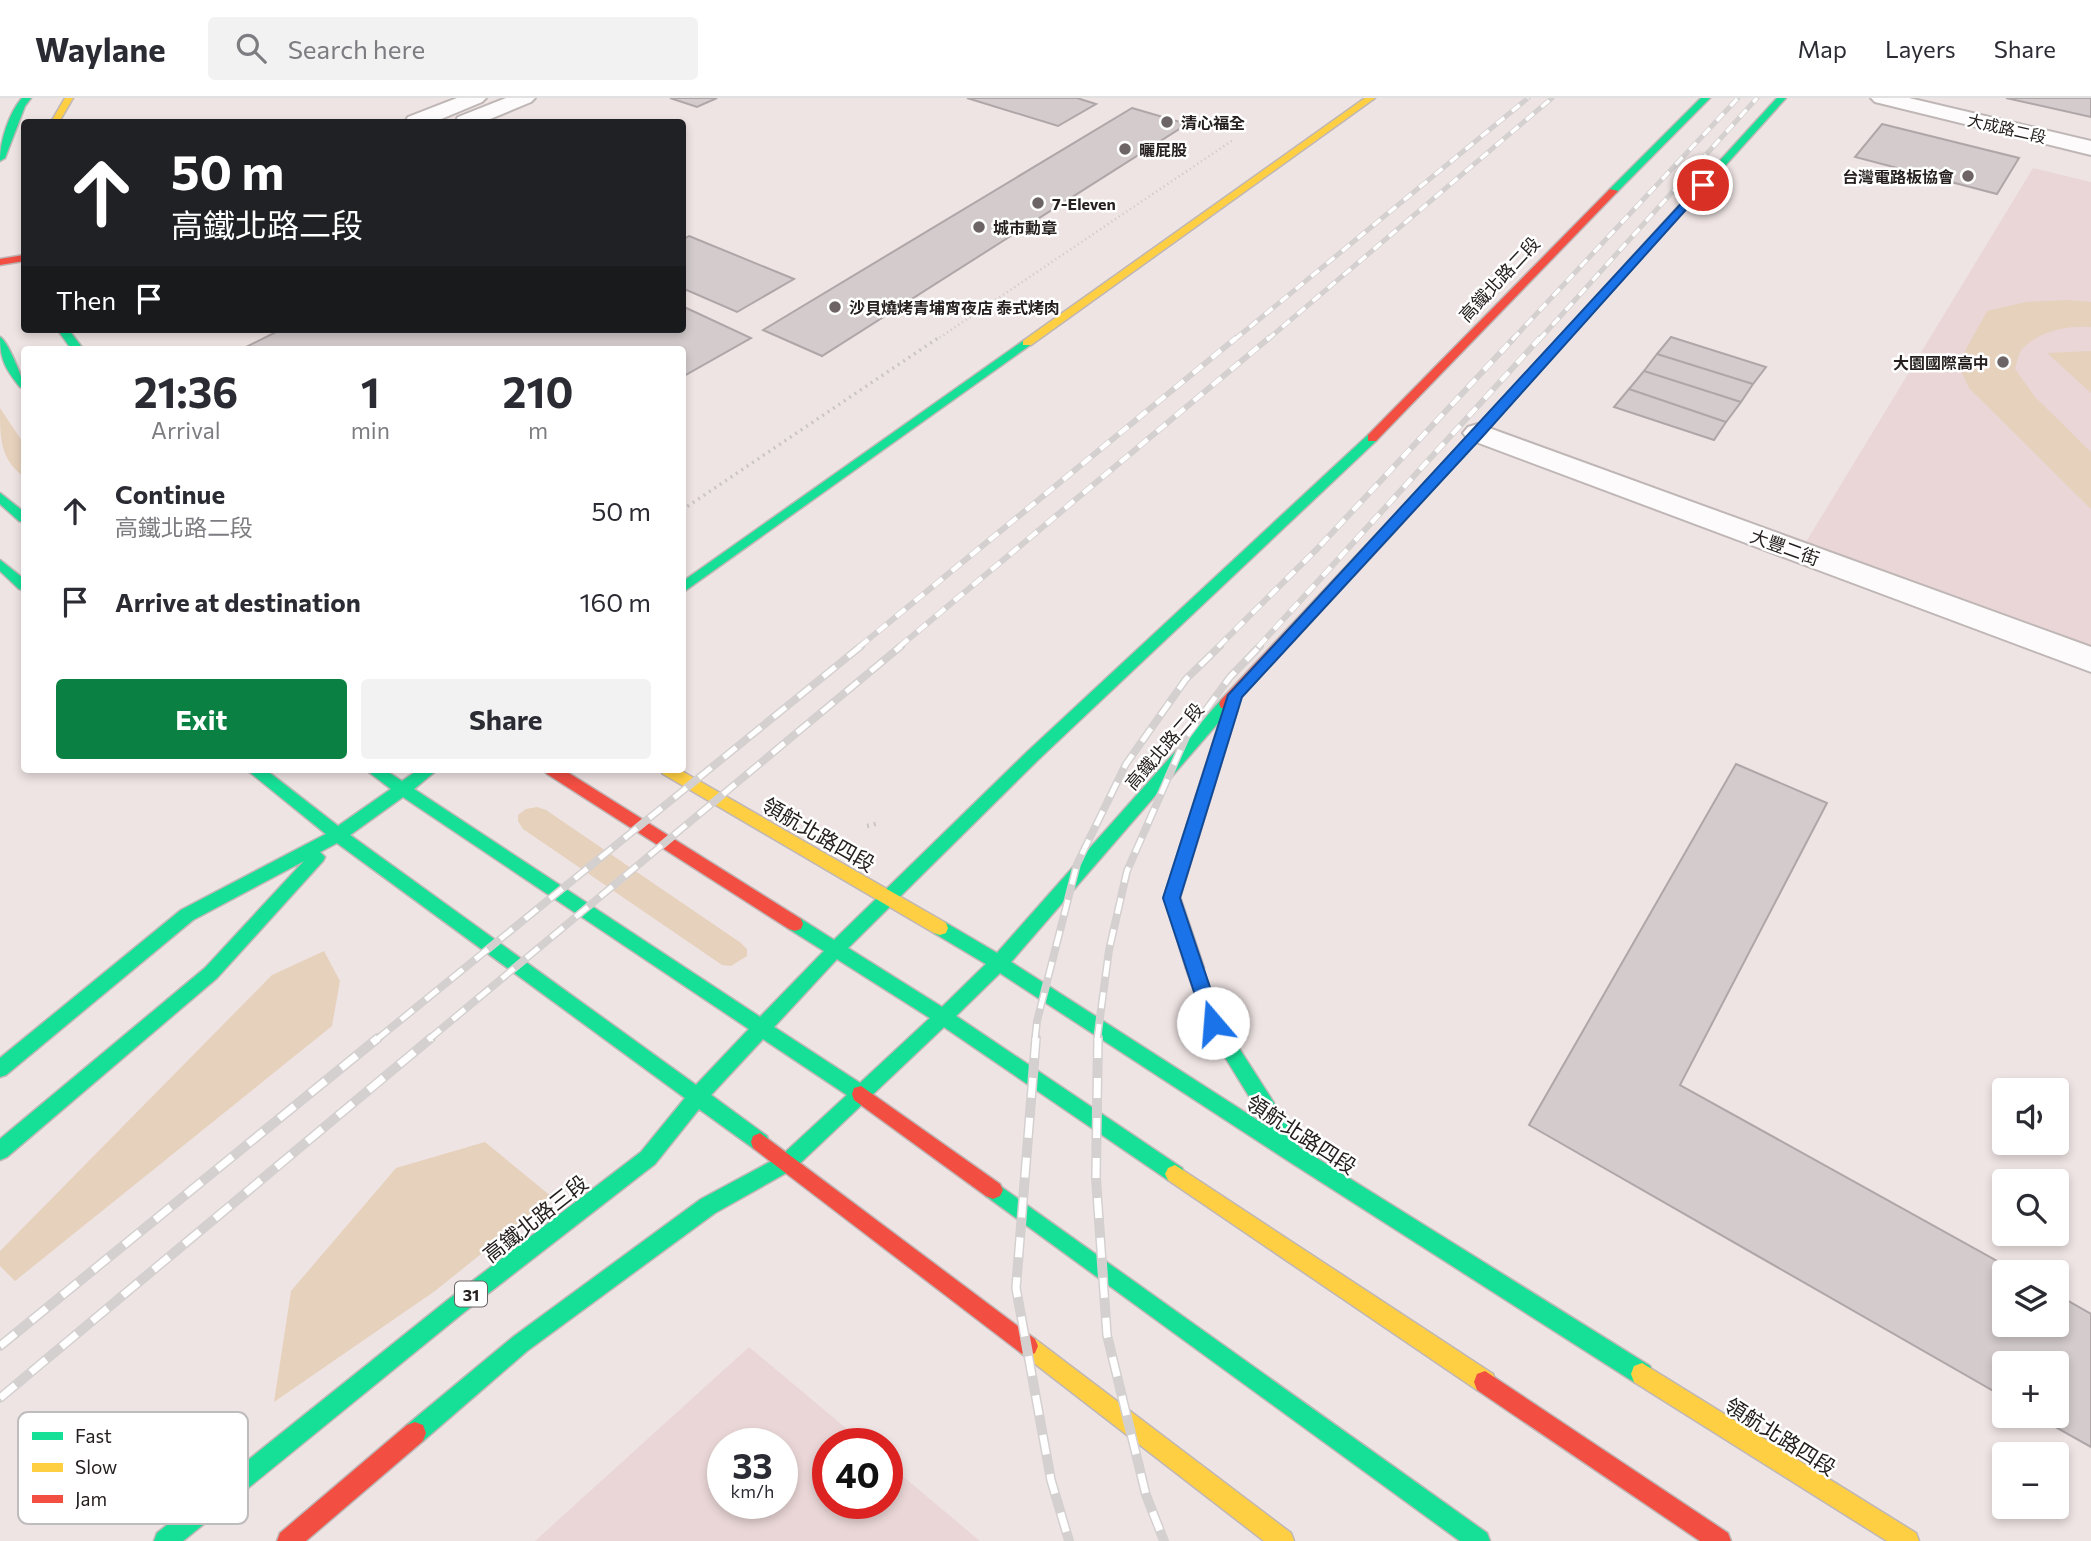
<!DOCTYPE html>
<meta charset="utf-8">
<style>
:root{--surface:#fff;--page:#f2f2f3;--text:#2b2b33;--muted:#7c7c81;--line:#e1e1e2;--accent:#0b8043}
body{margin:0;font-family:Commissioner,"Noto Sans TC",sans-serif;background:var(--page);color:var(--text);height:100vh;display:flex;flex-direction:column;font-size:26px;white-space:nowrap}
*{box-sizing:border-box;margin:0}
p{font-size:23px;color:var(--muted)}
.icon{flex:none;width:38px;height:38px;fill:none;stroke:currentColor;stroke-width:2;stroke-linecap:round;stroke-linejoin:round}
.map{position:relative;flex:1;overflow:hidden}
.side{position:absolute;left:21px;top:248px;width:665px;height:427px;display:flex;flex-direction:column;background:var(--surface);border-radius:7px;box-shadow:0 4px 10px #0003}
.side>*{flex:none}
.guide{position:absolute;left:21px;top:21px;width:665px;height:214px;border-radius:7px;box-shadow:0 4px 10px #0003;background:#202124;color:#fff;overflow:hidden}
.fabs{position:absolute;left:1992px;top:980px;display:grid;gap:14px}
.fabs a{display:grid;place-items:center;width:77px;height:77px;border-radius:7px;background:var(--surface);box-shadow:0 4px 10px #0003;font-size:35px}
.speed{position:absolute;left:707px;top:1330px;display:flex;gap:14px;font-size:35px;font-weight:700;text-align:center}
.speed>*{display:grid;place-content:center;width:91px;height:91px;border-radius:50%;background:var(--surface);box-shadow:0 4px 10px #0003;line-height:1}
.speed small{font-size:18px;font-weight:400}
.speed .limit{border:10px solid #d22;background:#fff;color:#111}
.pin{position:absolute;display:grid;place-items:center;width:60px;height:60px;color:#fff;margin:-30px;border:4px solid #fff;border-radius:50%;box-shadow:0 2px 7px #0007}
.me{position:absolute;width:77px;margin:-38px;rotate:342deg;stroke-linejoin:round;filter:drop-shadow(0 0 5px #0008)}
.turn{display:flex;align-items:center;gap:24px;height:147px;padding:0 35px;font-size:32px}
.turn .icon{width:91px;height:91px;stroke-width:2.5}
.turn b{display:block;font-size:49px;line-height:60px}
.then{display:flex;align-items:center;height:66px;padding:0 35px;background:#0003;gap:14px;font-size:26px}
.eta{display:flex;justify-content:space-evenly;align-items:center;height:119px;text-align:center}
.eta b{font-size:42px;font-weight:700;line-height:49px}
.button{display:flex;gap:14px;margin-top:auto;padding:14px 35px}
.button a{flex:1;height:80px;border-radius:7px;background:var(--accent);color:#fff;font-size:28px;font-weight:700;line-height:80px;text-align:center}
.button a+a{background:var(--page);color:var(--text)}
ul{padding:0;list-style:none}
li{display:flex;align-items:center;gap:21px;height:91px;padding:0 35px}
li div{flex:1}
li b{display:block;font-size:26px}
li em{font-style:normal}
header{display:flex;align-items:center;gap:42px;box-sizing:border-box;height:98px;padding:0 35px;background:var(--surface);border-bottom:2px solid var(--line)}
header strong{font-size:33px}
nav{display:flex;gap:38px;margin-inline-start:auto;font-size:24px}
.search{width:490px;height:63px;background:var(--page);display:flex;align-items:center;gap:18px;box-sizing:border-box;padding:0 24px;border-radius:7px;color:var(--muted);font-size:26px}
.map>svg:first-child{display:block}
.built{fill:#ead6d6;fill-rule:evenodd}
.green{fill:#e6d1bc}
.building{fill:#d3cbcc;stroke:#afa6a8;stroke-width:2}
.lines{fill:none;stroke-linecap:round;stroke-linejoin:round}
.street-casing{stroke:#bfb6b6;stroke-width:4}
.fast-casing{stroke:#bfb6b6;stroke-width:3}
.slow-casing{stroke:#bfb6b6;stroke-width:3}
.jam-casing{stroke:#bfb6b6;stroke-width:3}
.path-far2{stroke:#cbc6c6;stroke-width:2.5;stroke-dasharray:1 3.5;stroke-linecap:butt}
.path-far1{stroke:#cbc6c6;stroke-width:3.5;stroke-dasharray:2 4.5;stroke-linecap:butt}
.path{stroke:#cbc6c6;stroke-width:4.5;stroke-dasharray:2 5;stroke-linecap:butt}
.street{fill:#fdfbfb;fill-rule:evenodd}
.fast{fill:#16e098;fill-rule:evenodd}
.slow{fill:#ffcf43;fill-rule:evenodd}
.jam{fill:#f24e42;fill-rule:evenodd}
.rail-far3-casing{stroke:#d4d0d0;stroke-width:5}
.rail-far2-casing{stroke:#d4d0d0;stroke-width:6}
.rail-far1-casing{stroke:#d4d0d0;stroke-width:8}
.rail-casing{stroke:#d4d0d0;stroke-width:10}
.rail-far3{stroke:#fff;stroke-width:3.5;stroke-dasharray:10;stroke-linecap:butt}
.rail-far2{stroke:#fff;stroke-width:4.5;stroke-dasharray:12;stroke-linecap:butt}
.rail-far1{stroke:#fff;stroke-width:5;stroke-dasharray:16;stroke-linecap:butt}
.rail{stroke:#fff;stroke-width:7;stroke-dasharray:20;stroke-linecap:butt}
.route{fill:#1a73e8;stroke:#114b97;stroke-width:2}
.poi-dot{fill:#6d6565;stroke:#fff;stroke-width:2.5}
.labels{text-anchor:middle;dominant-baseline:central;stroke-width:5;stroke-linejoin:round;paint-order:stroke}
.far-poi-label{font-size:16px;font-weight:bold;fill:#272020;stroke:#fff;text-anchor:start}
.far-street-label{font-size:16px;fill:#272020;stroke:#fff}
.shield{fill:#fff;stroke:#686363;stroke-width:2}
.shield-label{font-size:16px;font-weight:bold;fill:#272020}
.street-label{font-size:18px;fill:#272020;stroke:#fff}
.near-street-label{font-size:21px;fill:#272020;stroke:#fff}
.key{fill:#fff;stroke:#bebcbc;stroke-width:2}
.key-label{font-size:19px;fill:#272020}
</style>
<header>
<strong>Waylane</strong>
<div class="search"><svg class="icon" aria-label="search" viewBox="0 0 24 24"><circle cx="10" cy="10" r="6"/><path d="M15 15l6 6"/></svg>Search here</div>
<nav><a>Map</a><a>Layers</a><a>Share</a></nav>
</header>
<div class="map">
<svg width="2091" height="1443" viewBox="0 0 2091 1443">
<rect width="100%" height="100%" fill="#efe4e4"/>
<path class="built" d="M2033 70 2091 84V548L1806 444Z
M749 1249 865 1346H828V1405H887V1365L980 1443H535ZM723 1346H782V1405H723Z"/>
<path class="green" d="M2068 202 2091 204V229C2069 227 2039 233 2023 250 2018 255 2017 265 2015 271L2035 299 2091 354V411L1969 290 1958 266 1987 213 2026 204Z
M2091 253V295L2047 255Z
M0 310 24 346V379C0 361 0 340 0 310Z
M537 709 546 712 741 845 747 851V858L731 868 722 867 523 731 518 723V717L526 711Z
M324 853 340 883 332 928 15 1183 0 1168V1153L272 877Z
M485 1044 552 1099 435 1193 274 1304 291 1193 396 1070Z"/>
<path class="building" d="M670 0H717L697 9Z
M967 0H1077L1096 6 1058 28Z
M2006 0H2091V19Z
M1132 10 1187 26 822 258 763 232Z
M1882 26 2019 60 1997 96 1855 59Z
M689 138 794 181 737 214 682 190V142Z
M682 208 751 240 682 279V252H240L282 231H682Z
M1671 239 1766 269 1753 286 1657 256Z
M1657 256 1753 286 1741 304 1644 273Z
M1644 273 1741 304 1726 324 1629 291Z
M1629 291 1726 324 1714 342 1614 309Z
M1736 666 1827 705 1680 987 2017 1174H2004V1227H2056V1196L2091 1216V1349L2036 1318H2056V1265H2004V1299L1529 1027Z"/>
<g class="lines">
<g class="street-casing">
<path id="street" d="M457 0H486L482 4 434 24H405L408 19Z
M506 0H535L531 4 483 24H455L458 19Z
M1871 0H1909L2091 43V57L1875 4Z
M1478 326 2091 549V574L1468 341 1463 335 1468 329Z"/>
</g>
<g class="fast-casing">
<path id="fast" d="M22 0H31L25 8 5 60 0 63C0 43 9 15 22 0Z
M1701 0H1710L1616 95H1610V91Z
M1777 0H1786L1539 274H1531V270Z
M57 231H68L84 252H72Z
M0 239C7 242 24 282 24 290L20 289C6 272 0 261 0 239Z
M1023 243 1033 245 682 495V484Z
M1372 336 1378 340 1376 343 1039 661 848 850 942 909 986 866 934 835 932 830 934 825 940 823 946 825 997 855 1221 602H1231L1233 606 1231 610 1011 864 1268 1029 1207 930 1186 870 1189 865 1195 863 1201 865 1221 922 1297 1041 1299 1049 1650 1268 1653 1276 1650 1284 1642 1287 1634 1284 1290 1064 1000 875 956 918 1182 1070 1185 1076 1182 1082 1175 1085 1168 1082 944 929 795 1070 715 1115 527 1253 423 1343 415 1346 407 1343 404 1335 407 1327 513 1239 701 1101 781 1058 847 997 763 941 711 997 767 1038 769 1044 767 1050 760 1053 753 1050 699 1011 655 1066 463 1215 183 1443H154L157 1435 449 1201 641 1054 685 1000 337 745 320 754 325 759 323 763 217 880 7 1059 0 1062V1041L205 870 304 763 193 822 6 977 0 979V960L181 812 326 736 247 672H266L338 728 391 691 366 672H385L402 683 418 672H437L414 691 760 919 824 853 789 831 787 826 789 821 795 819 801 821 834 842 1028 653 1368 337ZM403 699 749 931 696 987 350 737ZM837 861 930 920 860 985 774 929Z
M0 395 24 414V424L19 423 0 406Z
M0 462 24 481V492L19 491 0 473Z
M993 1083 1487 1435 1490 1443H1460L986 1098 983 1092 986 1086Z"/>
</g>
<g class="slow-casing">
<path id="slow" d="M65 0H73L59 24H51Z
M1365 0H1375L1031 247H1023V243Z
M1535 269 1539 270V274L1396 432H1386V426L1531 270Z
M1231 605 1238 610 1180 799 1204 870 1201 875 1195 877 1189 875 1186 870 1164 799 1224 610Z
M660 672H680L946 825 948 830 946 835 940 837 934 835 663 676Z
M1175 1067 1493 1276 1496 1284 1493 1292 1485 1295 1477 1292 1168 1082 1165 1076 1168 1070Z
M1028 1238 1035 1241 1291 1435 1294 1443H1264L1021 1255 1018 1248 1021 1241Z
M1642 1265 1916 1435 1919 1443H1887L1634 1284 1631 1276 1634 1268Z"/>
</g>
<g class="jam-casing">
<path id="jam" d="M1610 91 1618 93 1376 343H1368V337Z
M24 157V163L0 167V161Z
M1391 425 1397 429 1396 432 1231 610H1221L1219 606 1221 602 1386 426Z
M544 672H564L801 821 803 826 801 831 795 833 789 831 547 676Z
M861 988 1000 1086 1003 1092 1000 1098 993 1101 986 1098 854 1002 852 996 854 990Z
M760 1035 1035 1241 1038 1248 1035 1255 1028 1258 1021 1255 753 1050 751 1044 753 1038Z
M1485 1273 1728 1435 1731 1443H1700L1477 1292 1474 1284 1477 1276Z
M415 1324 423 1327 426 1335 423 1343 306 1443H277L280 1435 407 1327Z"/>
</g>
<path class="path-far2" d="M936 242 1233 42"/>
<path class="path-far1" d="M682 412 938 240"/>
<path class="path" d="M867 728 879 725"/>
<use href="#street" class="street"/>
<use href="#fast" class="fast"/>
<use href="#slow" class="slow"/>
<use href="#jam" class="jam"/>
<g class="rail-far3-casing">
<path id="rail-far3" d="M1234 242 1528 0
M1267 242 1552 0
M1512 242 1738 0
M1539 242 1757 0"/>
</g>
<g class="rail-far2-casing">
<path id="rail-far2" d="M859 549 1236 240
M899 549 1269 240
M1218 549 1317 451 1514 240
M1258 549 1540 240"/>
</g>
<g class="rail-far1-casing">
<path id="rail-far1" d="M376 942 861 548
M428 942 901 548
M1035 942 1037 923 1077 766 1126 666 1186 581 1220 548
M1097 942 1109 852 1127 773 1186 639 1230 579 1260 548"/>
</g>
<g class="rail-casing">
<path id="rail" d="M1036 940 1016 1190 1051 1382 1069 1443
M1098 940 1096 1080 1107 1237 1146 1397 1164 1443
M0 1248 378 940
M0 1300 431 940"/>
</g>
<use href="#rail-far3" class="rail-far3"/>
<use href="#rail-far2" class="rail-far2"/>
<use href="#rail-far1" class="rail-far1"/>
<use href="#rail" class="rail"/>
</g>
<path class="route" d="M1700 85 1708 87 1483 338 1242 599 1180 800 1222 925 1219 930 1213 932 1206 930 1163 800 1228 597Z"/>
<g class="poi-dot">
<circle cx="1167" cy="24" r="7"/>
<circle cx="1125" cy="51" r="7"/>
<circle cx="1968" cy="78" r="7"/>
<circle cx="1038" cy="105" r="7"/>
<circle cx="979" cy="129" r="7"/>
<circle cx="835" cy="209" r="7"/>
<circle cx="2003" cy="264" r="7"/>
</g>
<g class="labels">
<g class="far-poi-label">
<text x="1181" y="24">清心福全</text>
<text x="1139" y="51">曬屁股</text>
<text x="1954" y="78" text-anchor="end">台灣電路板協會</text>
<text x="1052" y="105">7-Eleven</text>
<text x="993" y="129">城市勳章</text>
<text x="849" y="209">沙貝燒烤青埔宵夜店 泰式烤肉</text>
<text x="1989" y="264" text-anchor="end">大園國際高中</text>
</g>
<g class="far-street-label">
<text transform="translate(2007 30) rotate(13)">大成路二段</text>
</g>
<rect class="shield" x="455" y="1183.5" width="32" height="25" rx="5"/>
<g class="shield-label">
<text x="471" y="1196">31</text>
</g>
<g class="street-label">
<text transform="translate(1499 181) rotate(-47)">高鐵北路二段</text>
<text transform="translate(1785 449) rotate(20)">大豐二街</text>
<text transform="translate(1164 648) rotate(-49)">高鐵北路二段</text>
</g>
<g class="near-street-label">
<text transform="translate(819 736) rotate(30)">領航北路四段</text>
<text transform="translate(1302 1036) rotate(33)">領航北路四段</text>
<text transform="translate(535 1120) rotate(-38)">高鐵北路三段</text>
<text transform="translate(1781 1338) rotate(32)">領航北路四段</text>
</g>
</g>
<rect x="18" y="1314" width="230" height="112" rx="10" class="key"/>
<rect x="32" y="1334" width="31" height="8" fill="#16e098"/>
<rect x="32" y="1365" width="31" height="9" fill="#ffcf43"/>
<rect x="32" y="1397" width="31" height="8" fill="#f24e42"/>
<g class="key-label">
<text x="75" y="1345">Fast</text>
<text x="75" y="1376">Slow</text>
<text x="75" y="1408">Jam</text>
</g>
</svg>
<div class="fabs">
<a><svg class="icon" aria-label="sound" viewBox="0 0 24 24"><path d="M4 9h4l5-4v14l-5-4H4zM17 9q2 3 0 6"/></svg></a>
<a><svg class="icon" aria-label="search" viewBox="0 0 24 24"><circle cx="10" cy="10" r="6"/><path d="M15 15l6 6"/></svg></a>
<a><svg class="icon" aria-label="layers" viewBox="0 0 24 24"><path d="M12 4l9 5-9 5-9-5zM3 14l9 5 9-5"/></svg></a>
<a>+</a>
<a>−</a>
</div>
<div class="speed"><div>33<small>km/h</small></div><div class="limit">40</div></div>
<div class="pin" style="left:1703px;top:87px;background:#d93025"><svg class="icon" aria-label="arrive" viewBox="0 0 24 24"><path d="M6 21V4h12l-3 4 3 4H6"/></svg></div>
<svg class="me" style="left:1213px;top:925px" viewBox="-20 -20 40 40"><circle r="19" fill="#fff"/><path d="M0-13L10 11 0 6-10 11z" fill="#1a73e8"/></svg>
<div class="guide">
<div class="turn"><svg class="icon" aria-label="ahead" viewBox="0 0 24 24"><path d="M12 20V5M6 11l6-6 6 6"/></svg><div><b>50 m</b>高鐵北路二段</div></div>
<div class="then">Then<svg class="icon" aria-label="arrive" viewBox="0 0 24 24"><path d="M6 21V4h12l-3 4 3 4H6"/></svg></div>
</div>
<section class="side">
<div class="eta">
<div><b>21:36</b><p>Arrival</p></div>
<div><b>1</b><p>min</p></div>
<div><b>210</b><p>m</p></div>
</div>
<ul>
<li><svg class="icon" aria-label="ahead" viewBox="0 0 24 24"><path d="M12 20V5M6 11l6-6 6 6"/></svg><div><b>Continue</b><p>高鐵北路二段</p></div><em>50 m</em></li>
<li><svg class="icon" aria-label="arrive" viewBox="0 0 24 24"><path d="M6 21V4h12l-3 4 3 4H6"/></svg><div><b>Arrive at destination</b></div><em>160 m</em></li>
</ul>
<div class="button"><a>Exit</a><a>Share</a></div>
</section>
</div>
